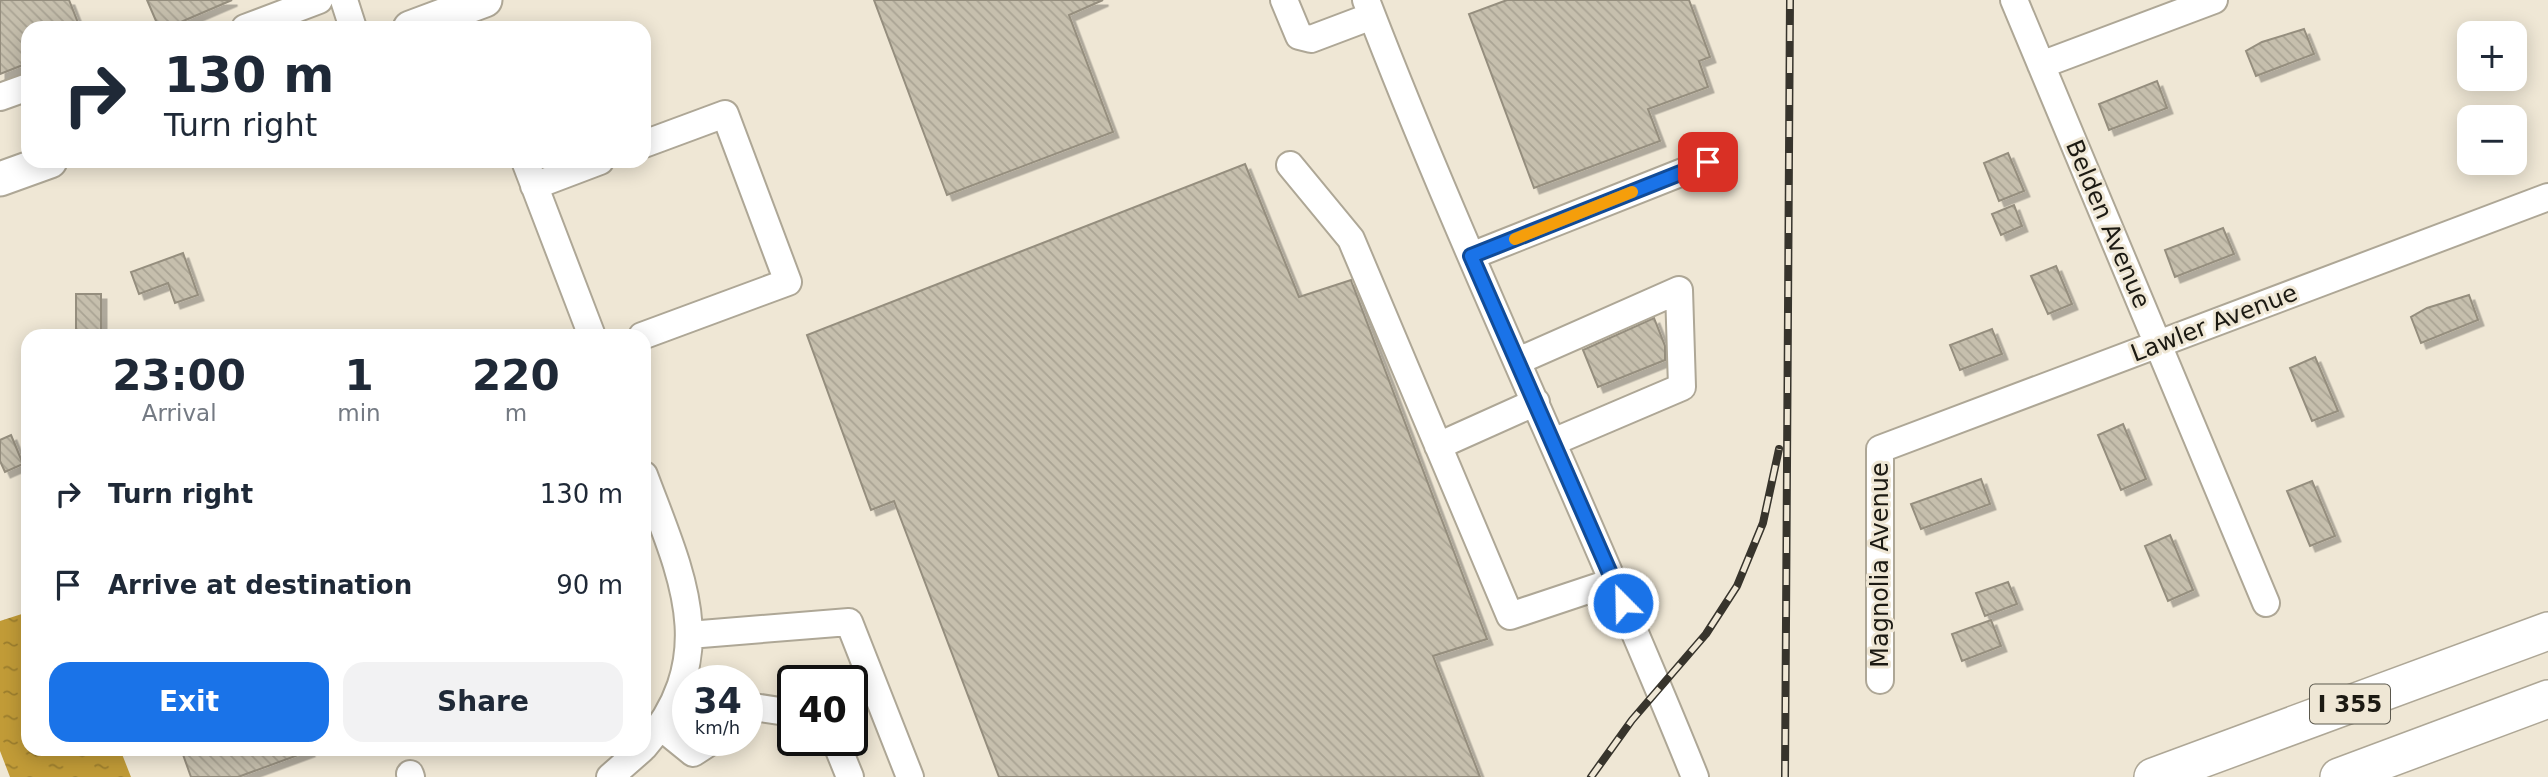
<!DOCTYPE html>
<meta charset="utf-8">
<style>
:root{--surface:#fff;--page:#f2f2f3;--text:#1f2937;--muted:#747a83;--accent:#1a73e8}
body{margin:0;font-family:"DejaVu Sans",sans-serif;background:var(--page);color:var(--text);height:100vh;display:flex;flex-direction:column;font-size:26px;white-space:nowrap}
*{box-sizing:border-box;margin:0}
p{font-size:23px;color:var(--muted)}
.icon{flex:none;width:38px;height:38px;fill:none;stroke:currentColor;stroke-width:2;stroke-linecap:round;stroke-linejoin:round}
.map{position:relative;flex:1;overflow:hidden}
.details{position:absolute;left:21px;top:329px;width:630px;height:427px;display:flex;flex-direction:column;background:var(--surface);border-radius:21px;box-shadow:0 4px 18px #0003}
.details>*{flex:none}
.top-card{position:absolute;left:21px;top:21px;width:630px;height:147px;border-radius:21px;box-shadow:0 4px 18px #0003;background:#fff;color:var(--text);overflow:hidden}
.tools{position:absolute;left:2457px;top:21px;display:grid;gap:14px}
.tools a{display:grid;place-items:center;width:70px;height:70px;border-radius:14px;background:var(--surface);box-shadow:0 4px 18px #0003;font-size:35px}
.speed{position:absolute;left:672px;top:665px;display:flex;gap:14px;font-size:35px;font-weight:700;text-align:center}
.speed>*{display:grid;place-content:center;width:91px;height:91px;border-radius:50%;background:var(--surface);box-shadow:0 4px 18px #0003;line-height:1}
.speed small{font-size:18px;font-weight:400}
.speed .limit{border:4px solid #111;border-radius:10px;background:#fff;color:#111}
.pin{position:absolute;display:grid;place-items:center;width:60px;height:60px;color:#fff;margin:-30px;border-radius:14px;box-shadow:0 4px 10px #0006}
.me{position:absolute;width:77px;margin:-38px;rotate:337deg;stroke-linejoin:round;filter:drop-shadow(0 0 5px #0008)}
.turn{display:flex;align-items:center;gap:24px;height:147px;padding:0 28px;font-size:32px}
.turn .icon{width:91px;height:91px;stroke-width:2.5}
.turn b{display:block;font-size:49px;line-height:60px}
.eta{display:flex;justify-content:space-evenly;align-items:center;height:119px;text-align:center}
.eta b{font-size:42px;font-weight:800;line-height:49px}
.action{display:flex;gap:14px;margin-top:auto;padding:14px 28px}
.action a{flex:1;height:80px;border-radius:21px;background:var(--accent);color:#fff;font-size:28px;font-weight:800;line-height:80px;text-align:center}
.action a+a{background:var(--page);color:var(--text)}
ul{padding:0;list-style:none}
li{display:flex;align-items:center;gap:21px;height:91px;padding:0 28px}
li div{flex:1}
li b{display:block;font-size:26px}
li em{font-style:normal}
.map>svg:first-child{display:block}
.water{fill:url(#water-ripples)}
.building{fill:url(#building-back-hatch);stroke:#958e7e;stroke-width:2;filter:url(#shadow)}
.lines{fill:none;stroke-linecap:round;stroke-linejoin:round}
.minor-casing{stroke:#aea796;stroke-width:30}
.major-casing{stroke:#aea796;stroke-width:37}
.highway-casing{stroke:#aea796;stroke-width:40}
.minor{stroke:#fff;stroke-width:26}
.major{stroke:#fff;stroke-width:33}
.highway{stroke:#fff;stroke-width:37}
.rail-casing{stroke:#37342c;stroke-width:8}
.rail{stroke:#efe7d5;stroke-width:5;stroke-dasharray:16;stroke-linecap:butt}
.route-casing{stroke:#114b97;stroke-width:18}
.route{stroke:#1a73e8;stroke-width:12}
.slow{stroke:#f59e0b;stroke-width:12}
.labels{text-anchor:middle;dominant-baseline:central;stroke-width:6;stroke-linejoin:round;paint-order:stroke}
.shield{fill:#efe7d5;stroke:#5b584d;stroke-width:2}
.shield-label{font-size:23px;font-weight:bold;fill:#1c1a13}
.street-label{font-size:24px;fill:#1c1a13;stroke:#efe7d5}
</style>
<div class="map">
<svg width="2548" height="777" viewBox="0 0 2548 777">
<defs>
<pattern id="water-ripples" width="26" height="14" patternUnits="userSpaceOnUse" patternTransform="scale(1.75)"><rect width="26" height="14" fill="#c19b37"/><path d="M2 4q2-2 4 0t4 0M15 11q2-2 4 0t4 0" fill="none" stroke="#9c7e2d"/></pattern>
<pattern id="building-back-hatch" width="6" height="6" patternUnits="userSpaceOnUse" patternTransform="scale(1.75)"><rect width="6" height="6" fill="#c6bfad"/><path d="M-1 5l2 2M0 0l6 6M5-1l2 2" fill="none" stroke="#aaa494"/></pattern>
<filter id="shadow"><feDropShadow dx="5.5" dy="5.5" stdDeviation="0" flood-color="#0004"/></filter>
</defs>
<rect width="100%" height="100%" fill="#efe7d5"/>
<path class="water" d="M28 612V749H120L131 777H10L0 751V621Z"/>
<path class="building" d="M0 0H69L80 28H28V63L0 74Z
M147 0H232L167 28H159Z
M874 0H1103L1069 15 1113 132 947 195Z
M1507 0H1689L1710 57 1699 61 1708 87 1648 109 1660 141 1534 188 1469 14Z
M2304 29 2314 54 2256 76 2246 51 2262 42Z
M2157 81 2167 108 2109 130 2099 104Z
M2008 153 2024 191 1999 201 1984 163Z
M1245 164 1299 297 1351 280 1352 283 1487 639 1433 656 1480 777H999L894 501 871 510 807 335Z
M2014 205 2022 226 2001 235 1992 214Z
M2223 228 2234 254 2175 277 2165 250Z
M183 253 198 295 175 303 168 283 139 294 131 272Z
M2056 266 2072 304 2048 314 2031 276Z
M76 294H101V336H76Z
M2469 295 2478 320 2421 343 2411 317 2427 308Z
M1654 318 1665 346V360L1598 387 1583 350Z
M1992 329 2002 354 1960 370 1950 345Z
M2315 357 2338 411 2312 421 2290 368Z
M2123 424 2146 479 2121 490 2098 435Z
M11 435 23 464 5 472 0 461V440Z
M1981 479 1990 504 1921 529 1911 504Z
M2312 481 2335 536 2310 546 2287 491Z
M2170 535 2193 590 2168 601 2145 546Z
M2008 582 2017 604 1985 616 1976 593Z
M1991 620 2001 646 1962 661 1952 634Z
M181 749H308L309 751 238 777H191Z"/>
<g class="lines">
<g class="minor-casing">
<path id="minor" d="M344 0 353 28
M1284 0 1299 36 1311 39 1372 16
M1366 0C1467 263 1590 516 1695 777
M2014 0 2266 603
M245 28 319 0
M2041 65 2214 0
M0 97 28 87
M525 161 592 336
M1290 165 1351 239 1510 616 1615 581
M534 186 600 161
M1471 256 1708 162
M642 336 788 282 725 114 644 144
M1518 361 1679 290 1682 387 1553 442
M1438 446 1536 402
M644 475C681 574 723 655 644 747
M689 635 849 622 910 777
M1880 680V449L2548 197
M747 706 793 713
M661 727 693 753 713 740
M835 740 850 777
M410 774 411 777
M610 777 642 749"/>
</g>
<g class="major-casing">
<path id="major" d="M410 28 485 0
M0 179 50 161"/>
</g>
<g class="highway-casing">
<path id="highway" d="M2153 777 2548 631
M2339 777 2548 699"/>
</g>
<use href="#minor" class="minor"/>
<use href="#major" class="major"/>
<use href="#highway" class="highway"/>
<g class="rail-casing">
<path id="rail" d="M1591 777 1632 720 1706 634 1737 586 1763 523 1779 449
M1785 777 1790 0"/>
</g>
<use href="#rail" class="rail"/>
</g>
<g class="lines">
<g class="route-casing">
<path id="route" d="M1623 603 1471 256 1708 162"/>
</g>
<use href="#route" class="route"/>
<path class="slow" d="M1515 239 1632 192"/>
</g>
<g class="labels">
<rect class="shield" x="2310" y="684.5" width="80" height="39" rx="5"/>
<g class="shield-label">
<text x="2350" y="704">I 355</text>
</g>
<g class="street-label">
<text transform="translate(2108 224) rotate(67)">Belden Avenue</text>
<text transform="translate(2214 323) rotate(-21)">Lawler Avenue</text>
<text transform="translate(1880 565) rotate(-90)">Magnolia Avenue</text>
</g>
</g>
</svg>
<div class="tools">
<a>+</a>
<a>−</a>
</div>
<div class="speed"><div>34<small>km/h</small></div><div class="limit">40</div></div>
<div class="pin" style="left:1708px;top:162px;background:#d93025"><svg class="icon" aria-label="arrive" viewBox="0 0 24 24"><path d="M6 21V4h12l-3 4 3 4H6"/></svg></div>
<svg class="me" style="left:1623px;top:603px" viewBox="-20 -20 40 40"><circle r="17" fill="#1a73e8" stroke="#fff" stroke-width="3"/><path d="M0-11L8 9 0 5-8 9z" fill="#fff"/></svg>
<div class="top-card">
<div class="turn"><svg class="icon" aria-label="right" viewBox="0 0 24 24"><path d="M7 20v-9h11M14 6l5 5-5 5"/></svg><div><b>130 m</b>Turn right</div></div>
</div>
<section class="details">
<div class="eta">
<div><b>23:00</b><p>Arrival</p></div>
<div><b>1</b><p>min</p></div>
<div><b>220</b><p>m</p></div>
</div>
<ul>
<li><svg class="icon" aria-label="right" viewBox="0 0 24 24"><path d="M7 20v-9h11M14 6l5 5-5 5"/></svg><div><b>Turn right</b></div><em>130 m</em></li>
<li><svg class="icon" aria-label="arrive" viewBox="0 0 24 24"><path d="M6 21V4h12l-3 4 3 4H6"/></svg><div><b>Arrive at destination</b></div><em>90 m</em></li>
</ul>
<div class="action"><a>Exit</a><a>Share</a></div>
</section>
</div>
